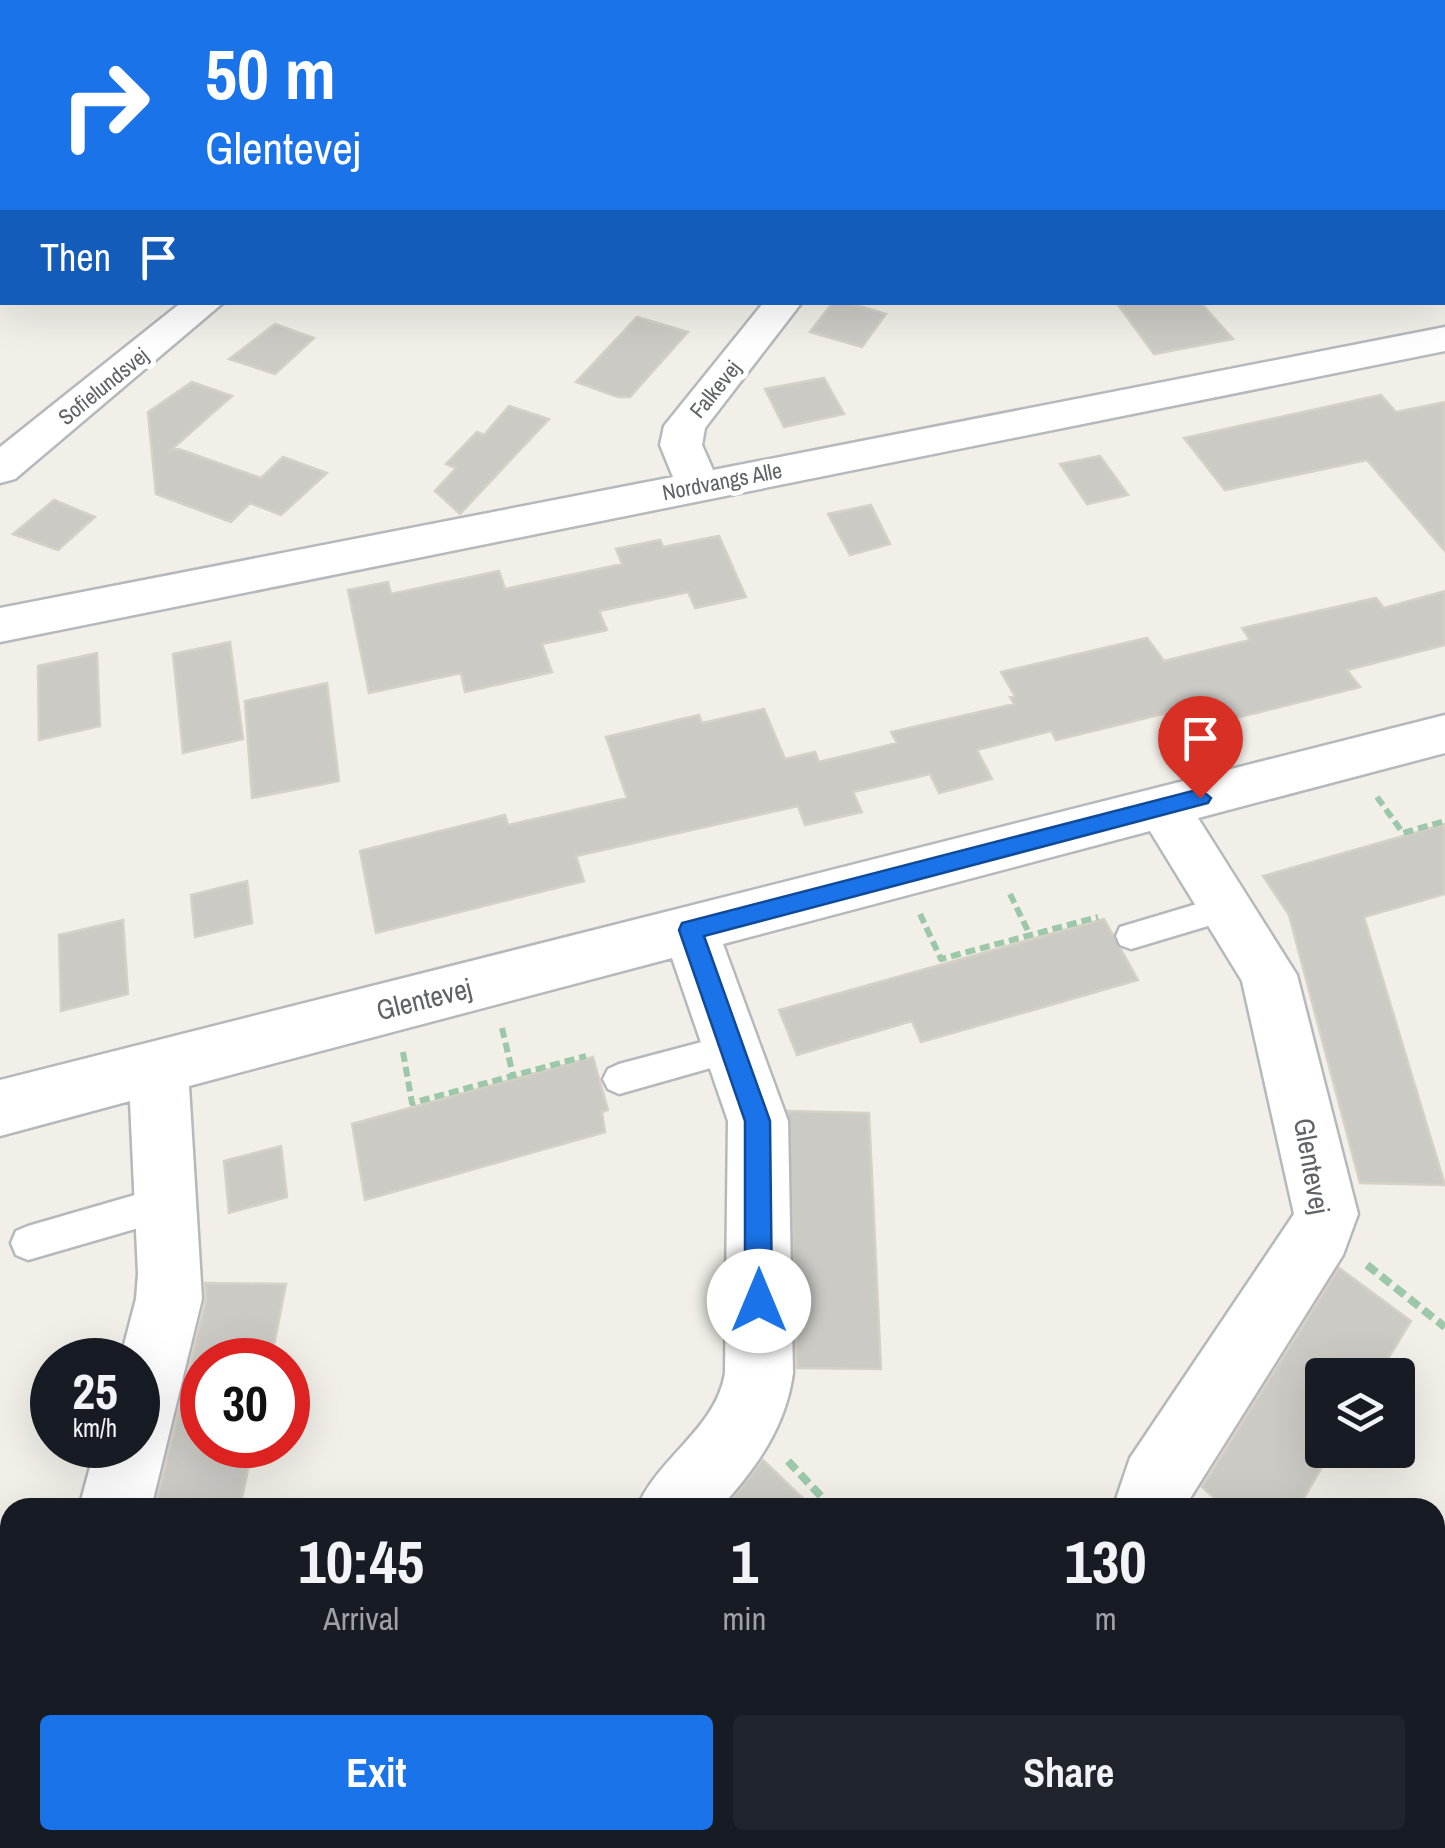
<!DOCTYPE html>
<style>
:root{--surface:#171b24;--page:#20242c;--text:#f1f3f6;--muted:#9ea1a6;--accent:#1a73e8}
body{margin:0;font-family:"Archivo Narrow",sans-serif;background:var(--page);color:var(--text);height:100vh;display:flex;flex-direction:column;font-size:38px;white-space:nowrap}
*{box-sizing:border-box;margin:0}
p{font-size:32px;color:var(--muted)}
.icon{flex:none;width:55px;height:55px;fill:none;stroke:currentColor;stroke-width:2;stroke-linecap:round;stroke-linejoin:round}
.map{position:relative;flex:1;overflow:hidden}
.drawer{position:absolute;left:0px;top:1498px;width:1445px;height:352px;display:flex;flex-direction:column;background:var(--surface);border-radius:30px 30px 0 0;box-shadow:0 10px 40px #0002}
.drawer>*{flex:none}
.top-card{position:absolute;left:0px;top:0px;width:1445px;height:305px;box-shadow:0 10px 40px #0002;background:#1a73e8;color:#fff;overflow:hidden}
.controls{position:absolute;left:1305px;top:1358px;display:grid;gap:20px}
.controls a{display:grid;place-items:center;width:110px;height:110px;border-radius:10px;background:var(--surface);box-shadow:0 10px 40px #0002;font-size:50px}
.speed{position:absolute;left:30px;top:1338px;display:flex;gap:20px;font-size:50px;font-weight:700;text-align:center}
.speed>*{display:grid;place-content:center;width:130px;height:130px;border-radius:50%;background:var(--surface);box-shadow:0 10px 40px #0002;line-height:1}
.speed small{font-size:25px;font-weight:400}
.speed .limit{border:15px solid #d22;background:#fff;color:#111}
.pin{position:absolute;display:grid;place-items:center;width:85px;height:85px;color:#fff;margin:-102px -42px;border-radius:50% 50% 50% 0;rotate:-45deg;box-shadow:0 0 10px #0007}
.pin .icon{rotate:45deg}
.me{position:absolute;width:110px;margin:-55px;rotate:0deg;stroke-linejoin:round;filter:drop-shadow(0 0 8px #0008)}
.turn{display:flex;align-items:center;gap:35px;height:210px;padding:0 40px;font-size:45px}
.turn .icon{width:130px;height:130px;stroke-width:2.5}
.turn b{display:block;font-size:70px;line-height:85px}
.then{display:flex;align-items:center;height:95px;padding:0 40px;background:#0003;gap:20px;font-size:38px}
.eta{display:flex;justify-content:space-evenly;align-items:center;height:170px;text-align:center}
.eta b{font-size:60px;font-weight:700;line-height:70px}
.primary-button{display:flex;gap:20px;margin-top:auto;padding:20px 40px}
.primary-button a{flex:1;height:115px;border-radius:10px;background:var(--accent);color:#fff;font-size:40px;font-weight:700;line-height:115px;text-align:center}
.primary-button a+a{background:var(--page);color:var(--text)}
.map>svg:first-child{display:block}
.building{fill:#cccac5;stroke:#d6d1c6;stroke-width:2.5}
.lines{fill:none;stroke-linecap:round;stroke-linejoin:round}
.service-casing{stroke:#b5b8bc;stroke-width:5}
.minor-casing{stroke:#b5b8bc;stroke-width:5}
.path-far1{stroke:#9cc7a9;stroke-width:6;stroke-dasharray:10 5;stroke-linecap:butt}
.path{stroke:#9cc7a9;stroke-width:8;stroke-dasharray:12 6;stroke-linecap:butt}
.service{fill:#fff;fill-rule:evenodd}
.minor{fill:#fff;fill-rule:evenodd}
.route{fill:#1a73e8;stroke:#114b97;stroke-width:2.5}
.labels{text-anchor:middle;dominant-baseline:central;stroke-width:10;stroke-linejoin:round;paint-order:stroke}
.far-street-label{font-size:22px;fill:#5f6368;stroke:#fff}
.street-label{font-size:28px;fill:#5f6368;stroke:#fff}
</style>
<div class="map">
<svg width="1445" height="1848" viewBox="0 0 1445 1848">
<rect width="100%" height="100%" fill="#f1efe8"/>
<path class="building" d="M833 302H846L886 314 862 347 810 332Z
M1116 302H1200L1233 339 1154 354Z
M637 317 688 332 630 397H618L576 382Z
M275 324 314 338 275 374 229 359Z
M824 378 844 414 784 427 765 389Z
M192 382 232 396 171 450 179 449 261 478 283 457 327 473 281 515 250 503 231 522 156 494 148 412Z
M1381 395 1396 412 1445 402V551L1367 460 1225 490 1184 438Z
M509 406 549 419 460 514 435 491 456 468 446 464 477 432 484 435Z
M1100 456 1128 495 1087 504 1060 464Z
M54 500 95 517 58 550 13 534Z
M871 505 890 544 850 555 828 514Z
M719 536 746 597 695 608 688 592 599 611 607 630 542 644 552 672 465 692 461 673 369 693 348 590 388 582 391 594 499 571 505 589 622 564 616 549 660 540 663 547Z
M1445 591V645L1347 670 1360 687 1192 729 1179 710 1056 740 1051 731 977 750 992 779 939 793 930 774 853 792 862 812 805 825 798 806 576 856 584 881 376 933 360 851 505 815 508 825 627 798 606 737 699 715 702 723 764 709 785 759 815 752 819 762 897 743 891 732 1014 704 1010 697 1015 696 1001 672 1147 638 1164 661 1250 640 1242 628 1376 598 1384 608Z
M230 642 243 739 183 753 173 654Z
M97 653 100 726 39 740 38 666Z
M327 683 339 781 252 798 245 701Z
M1445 824V894L1364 917 1445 1185 1360 1183 1289 915 1263 876Z
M247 881 252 923 195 937 191 895Z
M1104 919 1138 980 921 1042 912 1021 797 1055 779 1010Z
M123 920 128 994 61 1011 59 935Z
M593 1057 608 1110 602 1112 605 1132 365 1200 352 1124Z
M788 1111 869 1113 881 1369 797 1368Z
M281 1146 287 1197 229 1213 224 1161Z
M1339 1268 1411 1321 1378 1375H1322V1467L1298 1508H1226L1202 1487Z
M205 1283 286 1284 271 1360H202V1445H253L240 1508H155L206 1300Z
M763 1460 813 1508H725Z"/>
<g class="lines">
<g class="service-casing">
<path id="service" d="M1227 895 1238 899 1242 908 1238 917 1131 949 1120 945 1116 936 1120 927Z
M732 1034 743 1038 748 1048 743 1058 732 1062 619 1094 608 1089 603 1079 608 1069 619 1064Z
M166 1186 178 1191 183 1203 178 1215 166 1220 28 1260 16 1255 11 1243 16 1231 28 1226Z"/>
</g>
<g class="minor-casing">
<path id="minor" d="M41 0H71V2H42Z
M388 0H434L436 2H390Z
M855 0H894L896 2H857Z
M1445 92V112L1442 113V93Z
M182 302H224L15 479 0 483V447Z
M764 302H802L705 428 702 445 713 470 1445 327V351L0 642V608L673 477 660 445 664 426Z
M1445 715V753L1198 818 1297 975 1358 1214 1343 1255 1184 1508H1113L1130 1458 1294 1214 1242 981 1150 831 723 944 788 1121 793 1373C786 1427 756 1468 720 1508H637C658 1457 716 1429 725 1373L728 1121 672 958 189 1086 202 1299 151 1508H79L96 1445H138V1360H120L136 1299 138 1274 130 1101 0 1136V1080Z
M10 1660V1742L0 1746V1664Z
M1445 1707V1786L1435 1790V1711Z
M446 1840H526L528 1848H448Z
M1159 1840H1256L1253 1848H1156Z"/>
</g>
<path class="path-far1" d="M1377 797 1403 833 1445 821
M1010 894 1030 935
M920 914 941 959 1098 917
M502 1028 513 1075
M403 1052 412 1103 586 1056"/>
<path class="path" d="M1367 1265 1445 1327
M788 1461 832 1508
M197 1840 199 1848"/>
<use href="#service" class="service"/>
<use href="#minor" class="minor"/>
</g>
<path class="route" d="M1200 789 1211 798 1208 803 704 936 770 1121 772 1301 768 1311 759 1315 749 1311 745 1301V1121L679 930 682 923Z"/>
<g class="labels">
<g class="far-street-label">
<text transform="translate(103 386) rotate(-39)">Sofielundsvej</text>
<text transform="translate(715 389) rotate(-51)">Falkevej</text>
<text transform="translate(722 481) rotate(-11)">Nordvangs Alle</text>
</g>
<g class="street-label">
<text transform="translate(424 999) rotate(-14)">Glentevej</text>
<text transform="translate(1312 1166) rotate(80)">Glentevej</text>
</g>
</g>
</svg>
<div class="controls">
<a><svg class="icon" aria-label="layers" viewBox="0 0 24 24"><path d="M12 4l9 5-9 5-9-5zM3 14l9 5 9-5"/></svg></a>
</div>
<div class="speed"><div>25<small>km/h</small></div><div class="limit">30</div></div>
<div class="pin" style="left:1200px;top:798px;background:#d93025"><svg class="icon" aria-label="arrive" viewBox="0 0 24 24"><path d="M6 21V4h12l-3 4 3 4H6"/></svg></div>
<svg class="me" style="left:759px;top:1301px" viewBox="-20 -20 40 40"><circle r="19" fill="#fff"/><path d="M0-13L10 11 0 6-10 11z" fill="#1a73e8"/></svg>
<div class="top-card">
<div class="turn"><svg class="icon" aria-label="right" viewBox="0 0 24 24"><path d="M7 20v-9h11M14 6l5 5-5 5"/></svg><div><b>50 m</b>Glentevej</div></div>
<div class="then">Then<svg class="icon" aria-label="arrive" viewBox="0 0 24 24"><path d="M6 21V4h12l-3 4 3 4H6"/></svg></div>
</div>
<section class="drawer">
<div class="eta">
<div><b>10:45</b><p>Arrival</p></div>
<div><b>1</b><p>min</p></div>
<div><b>130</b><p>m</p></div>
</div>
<div class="primary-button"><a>Exit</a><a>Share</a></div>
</section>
</div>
